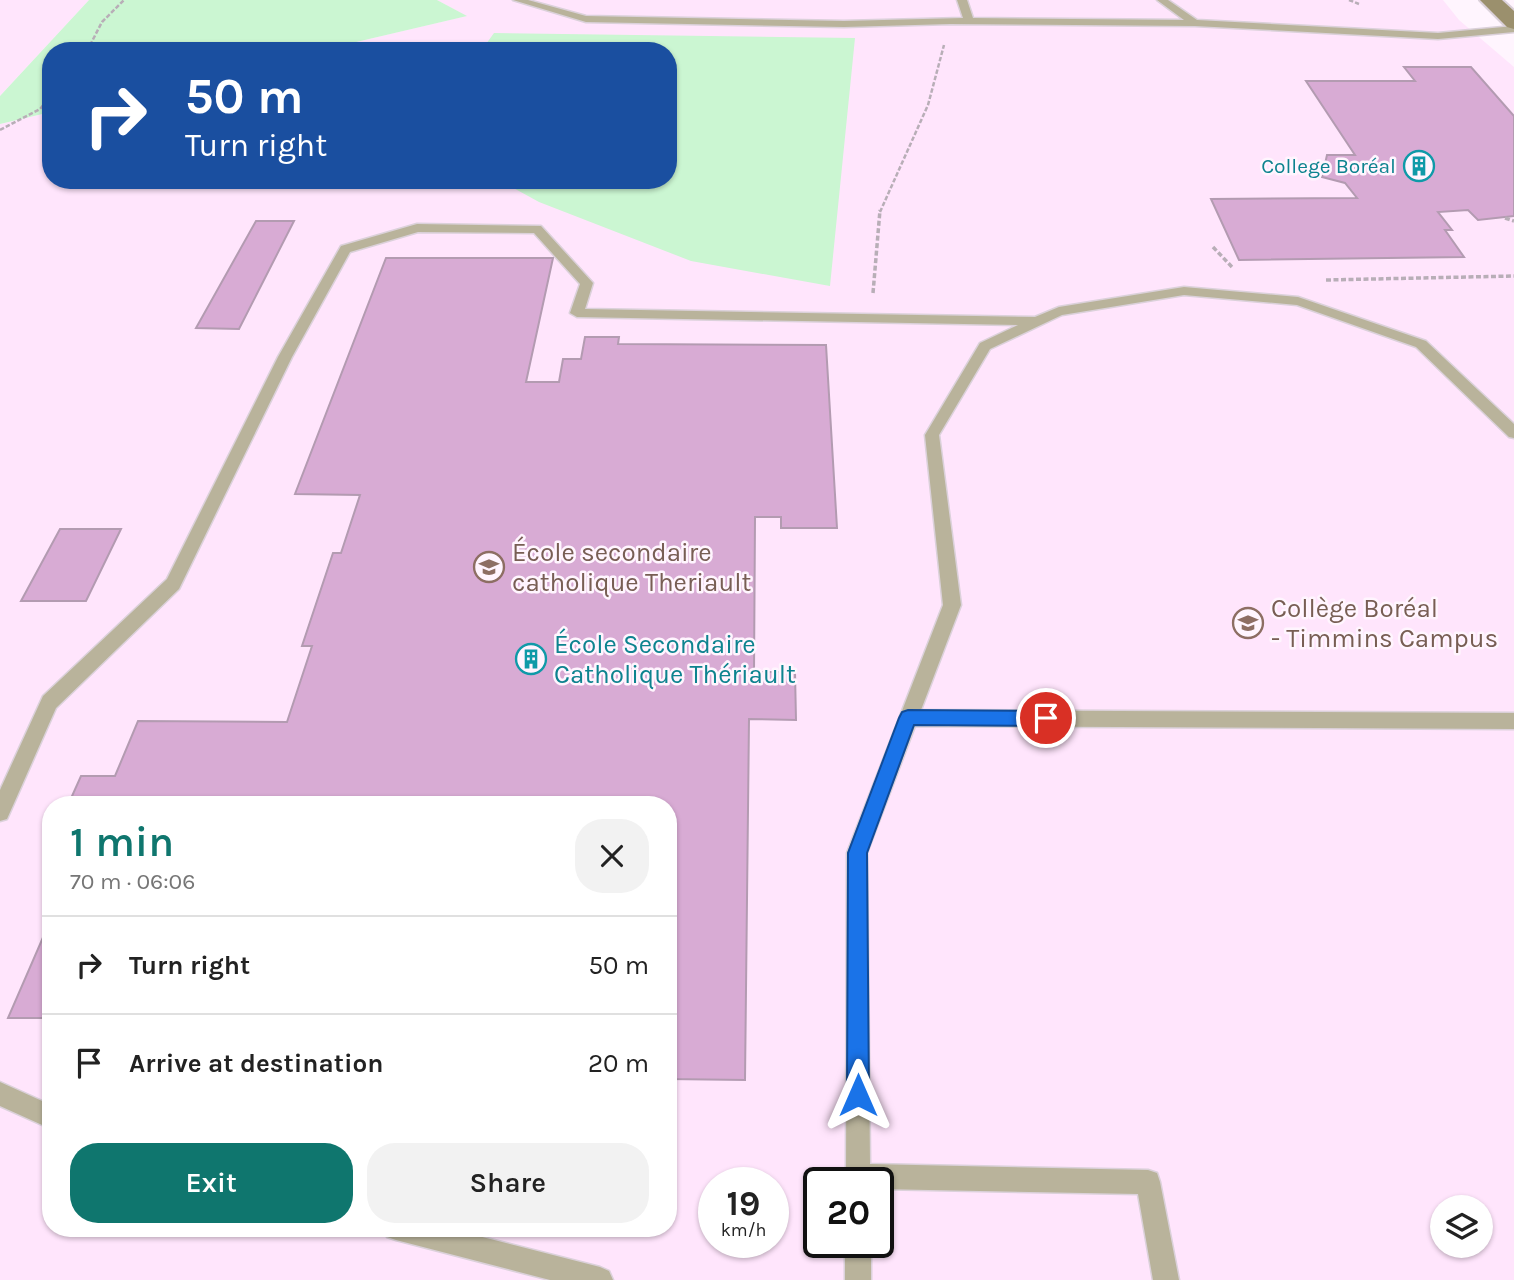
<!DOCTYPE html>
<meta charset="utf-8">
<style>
:root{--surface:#fff;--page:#f2f2f2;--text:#222;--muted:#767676;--line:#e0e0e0;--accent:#0f766e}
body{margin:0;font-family:Karla,sans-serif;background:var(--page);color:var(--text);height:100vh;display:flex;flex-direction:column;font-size:26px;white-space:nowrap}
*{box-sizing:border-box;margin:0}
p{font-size:23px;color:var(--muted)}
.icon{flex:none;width:38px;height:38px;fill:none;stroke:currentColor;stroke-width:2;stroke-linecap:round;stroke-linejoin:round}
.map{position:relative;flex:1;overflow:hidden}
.panel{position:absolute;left:42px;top:796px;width:635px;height:441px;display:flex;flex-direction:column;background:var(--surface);border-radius:28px;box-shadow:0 2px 5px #0004}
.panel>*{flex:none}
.guide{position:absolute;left:42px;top:42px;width:635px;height:147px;border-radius:28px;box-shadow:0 2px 5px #0004;background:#1a4fa0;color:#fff;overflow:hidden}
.controls{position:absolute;left:1430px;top:1195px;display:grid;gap:14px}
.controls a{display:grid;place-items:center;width:63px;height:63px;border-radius:50%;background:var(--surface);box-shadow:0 2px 5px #0004;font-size:35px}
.speed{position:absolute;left:698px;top:1167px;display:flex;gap:14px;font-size:35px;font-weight:700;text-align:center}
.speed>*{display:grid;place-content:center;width:91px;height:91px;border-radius:50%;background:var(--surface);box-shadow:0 2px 5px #0004;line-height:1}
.speed small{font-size:18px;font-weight:400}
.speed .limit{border:4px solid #111;border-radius:10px;background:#fff;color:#111}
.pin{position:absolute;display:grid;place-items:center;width:60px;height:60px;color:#fff;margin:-30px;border:4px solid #fff;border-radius:50%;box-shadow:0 2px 7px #0007}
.me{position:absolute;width:77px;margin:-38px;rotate:0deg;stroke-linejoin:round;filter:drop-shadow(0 0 5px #0008)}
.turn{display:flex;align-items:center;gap:24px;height:147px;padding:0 28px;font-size:32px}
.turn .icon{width:91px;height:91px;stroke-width:2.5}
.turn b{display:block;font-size:49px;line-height:60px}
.round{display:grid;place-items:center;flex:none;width:74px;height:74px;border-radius:28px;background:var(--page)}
.overview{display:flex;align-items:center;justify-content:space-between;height:119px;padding:0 28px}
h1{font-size:42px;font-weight:600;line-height:52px;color:var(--accent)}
.button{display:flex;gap:14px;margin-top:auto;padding:14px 28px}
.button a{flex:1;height:80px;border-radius:28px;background:var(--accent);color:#fff;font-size:28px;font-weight:600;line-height:80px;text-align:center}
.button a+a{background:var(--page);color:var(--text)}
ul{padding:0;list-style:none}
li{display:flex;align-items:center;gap:21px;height:98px;padding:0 28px;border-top:2px solid var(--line)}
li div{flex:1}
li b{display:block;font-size:26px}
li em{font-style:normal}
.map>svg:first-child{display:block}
.built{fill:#ffe5fc;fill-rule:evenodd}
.green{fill:#cbf6d2}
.building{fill:#d8abd4;stroke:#b39bb1;stroke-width:2}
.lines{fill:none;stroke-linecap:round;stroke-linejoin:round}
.service-casing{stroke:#dbd1da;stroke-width:3}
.secondary-casing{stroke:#dbd1da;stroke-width:4}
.path-far1{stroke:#b8aeb7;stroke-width:2.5;stroke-dasharray:4.5 2;stroke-linecap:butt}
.path{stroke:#b8aeb7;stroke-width:3.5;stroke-dasharray:5 2.5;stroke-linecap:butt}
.service{fill:#b9b39b;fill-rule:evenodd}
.secondary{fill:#9b906d;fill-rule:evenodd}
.route{fill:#1a73e8;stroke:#114b97;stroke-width:2}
.labels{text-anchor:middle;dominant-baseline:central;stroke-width:5;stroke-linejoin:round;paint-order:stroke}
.far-culture-label{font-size:21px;fill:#0d838f;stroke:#fff5fe;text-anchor:end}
.education-label{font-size:26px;fill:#785e54;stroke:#fff5fe;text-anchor:start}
.culture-label{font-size:26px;fill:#0d838f;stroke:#fff5fe;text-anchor:start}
</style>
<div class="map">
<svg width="1514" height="1280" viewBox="0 0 1514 1280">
<rect width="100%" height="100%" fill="#fff5fe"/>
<path class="built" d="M0 0H89L0 96Z
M437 0H1443L1459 20 1514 67V1280H0V124L51 112V180H668V51H318L466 16ZM51 805H668V1228H51ZM714 1183H774V1242H714ZM819 1183H878V1242H819ZM1442 1208H1480V1246H1442Z"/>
<path class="green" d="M89 0H437L467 16 318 51H51V112L0 124V96Z
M494 33 855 38 830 286 691 261 539 202 499 180H668V51H481Z"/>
<path class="building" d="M1404 67H1471L1514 116V216L1478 220 1468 210 1438 212 1452 230H1445L1464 257 1239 260 1211 199 1357 198 1345 183 1322 177 1327 155H1355L1306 81H1415Z
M256 221H294L239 329 196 328Z
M386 258H553L526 382H559L563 359H581L585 337H619L618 344 826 345 837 528H781V517H755L754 672H795L796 720 749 719 745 1080 668 1079V805H68L81 776H115L138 721 287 722 312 646H302L333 553H341L360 495 295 494Z
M60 529H121L86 601H21Z
M51 919V1018H8Z"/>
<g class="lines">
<g class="service-casing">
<path id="service" d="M513 0H528L586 16 844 21 963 18 957 0H967L973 18 1184 20 1157 0H1168L1197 20 1438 33 1514 26V32L1438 39 1195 26 950 24 844 27 586 22Z
M417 224 541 226 593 283 585 309 1035 317 1059 307 1184 287 1298 297 1426 341 1514 424V438L1509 437 1416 347 1297 305 1184 295 1062 315 990 349 939 435 961 605 921 710 1514 713V729L915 726 867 853 870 1164 1148 1170 1157 1173 1160 1182 1179 1280H1153L1138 1194 878 1189V1183H846L847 853 943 605 925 435 980 343 1018 325 577 317 570 313 580 284 534 233 418 232 350 252 292 357 179 589 56 708 7 819 0 821V790L43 696 167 579 278 357 341 246Z
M0 1082 51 1105V1129L0 1106Z
M384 1228H447L600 1267 609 1271 613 1280H550L396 1240 387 1237Z
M845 1242H871V1280H845Z"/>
</g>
<g class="secondary-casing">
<path id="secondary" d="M1480 0H1502L1514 11V29L1507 27Z"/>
</g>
<path class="path-far1" d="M1349 0 1359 4
M87 51 102 22 124 0
M0 130 40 109 51 96
M880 212 928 105 944 45"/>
<path class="path" d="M1505 218 1514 221
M1213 247 1232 267
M1326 280 1514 276
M873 293 880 210"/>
<use href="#service" class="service"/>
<use href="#secondary" class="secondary"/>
</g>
<path class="route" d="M908 710 1046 711 1052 713 1054 718 1052 724 1046 726 914 725 867 853 869 1095 866 1103 858 1106 851 1103 847 1095 848 853 899 718 902 712Z"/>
<defs>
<g id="building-ring" transform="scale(1.575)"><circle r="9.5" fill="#fff5fe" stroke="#0f9aa8" stroke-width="1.5"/><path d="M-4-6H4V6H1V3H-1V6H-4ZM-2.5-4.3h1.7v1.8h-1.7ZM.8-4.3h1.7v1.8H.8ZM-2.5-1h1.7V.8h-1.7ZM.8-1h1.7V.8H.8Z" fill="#0f9aa8"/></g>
<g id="school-ring" transform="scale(1.575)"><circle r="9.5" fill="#fff5fe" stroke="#8d6e63" stroke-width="1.5"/><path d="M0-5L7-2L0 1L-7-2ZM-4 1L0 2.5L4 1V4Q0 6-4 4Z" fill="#8d6e63"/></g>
<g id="university-ring" transform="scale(1.575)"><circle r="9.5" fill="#fff5fe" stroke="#8d6e63" stroke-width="1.5"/><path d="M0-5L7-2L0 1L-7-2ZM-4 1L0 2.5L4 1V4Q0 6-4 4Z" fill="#8d6e63"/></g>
</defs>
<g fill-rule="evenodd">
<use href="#building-ring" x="1419" y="166"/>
<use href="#school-ring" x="489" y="567"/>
<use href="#university-ring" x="1248" y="623"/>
<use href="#building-ring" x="531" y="659"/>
</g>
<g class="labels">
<g class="far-culture-label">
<text x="1396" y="166">College Boréal</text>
</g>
<g class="education-label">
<text x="512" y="552">École secondaire<tspan x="512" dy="30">catholique Theriault</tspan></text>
<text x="1271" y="608">Collège Boréal<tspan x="1271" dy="30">- Timmins Campus</tspan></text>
</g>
<g class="culture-label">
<text x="554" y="644">École Secondaire<tspan x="554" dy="30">Catholique Thériault</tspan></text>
</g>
</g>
</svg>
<div class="controls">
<a><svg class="icon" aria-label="layers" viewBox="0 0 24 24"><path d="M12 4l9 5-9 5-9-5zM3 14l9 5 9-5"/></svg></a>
</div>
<div class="speed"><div>19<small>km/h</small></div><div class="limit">20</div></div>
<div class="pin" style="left:1046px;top:718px;background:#d93025"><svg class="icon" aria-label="arrive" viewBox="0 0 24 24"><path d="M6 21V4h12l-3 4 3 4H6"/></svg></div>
<svg class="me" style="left:858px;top:1095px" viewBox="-20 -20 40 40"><path d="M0-17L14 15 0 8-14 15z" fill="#1a73e8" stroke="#fff" stroke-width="4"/></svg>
<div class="guide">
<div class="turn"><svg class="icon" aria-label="right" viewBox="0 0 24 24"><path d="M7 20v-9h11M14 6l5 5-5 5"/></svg><div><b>50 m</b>Turn right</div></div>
</div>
<section class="panel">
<div class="overview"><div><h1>1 min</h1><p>70 m · 06:06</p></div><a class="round"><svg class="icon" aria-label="close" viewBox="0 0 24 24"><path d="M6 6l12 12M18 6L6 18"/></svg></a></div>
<ul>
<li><svg class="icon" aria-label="right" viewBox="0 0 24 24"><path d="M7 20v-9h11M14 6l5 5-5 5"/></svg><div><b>Turn right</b></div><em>50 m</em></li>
<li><svg class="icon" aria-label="arrive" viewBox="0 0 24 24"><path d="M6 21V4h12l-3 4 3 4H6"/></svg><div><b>Arrive at destination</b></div><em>20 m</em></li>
</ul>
<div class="button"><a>Exit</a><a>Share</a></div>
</section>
</div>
